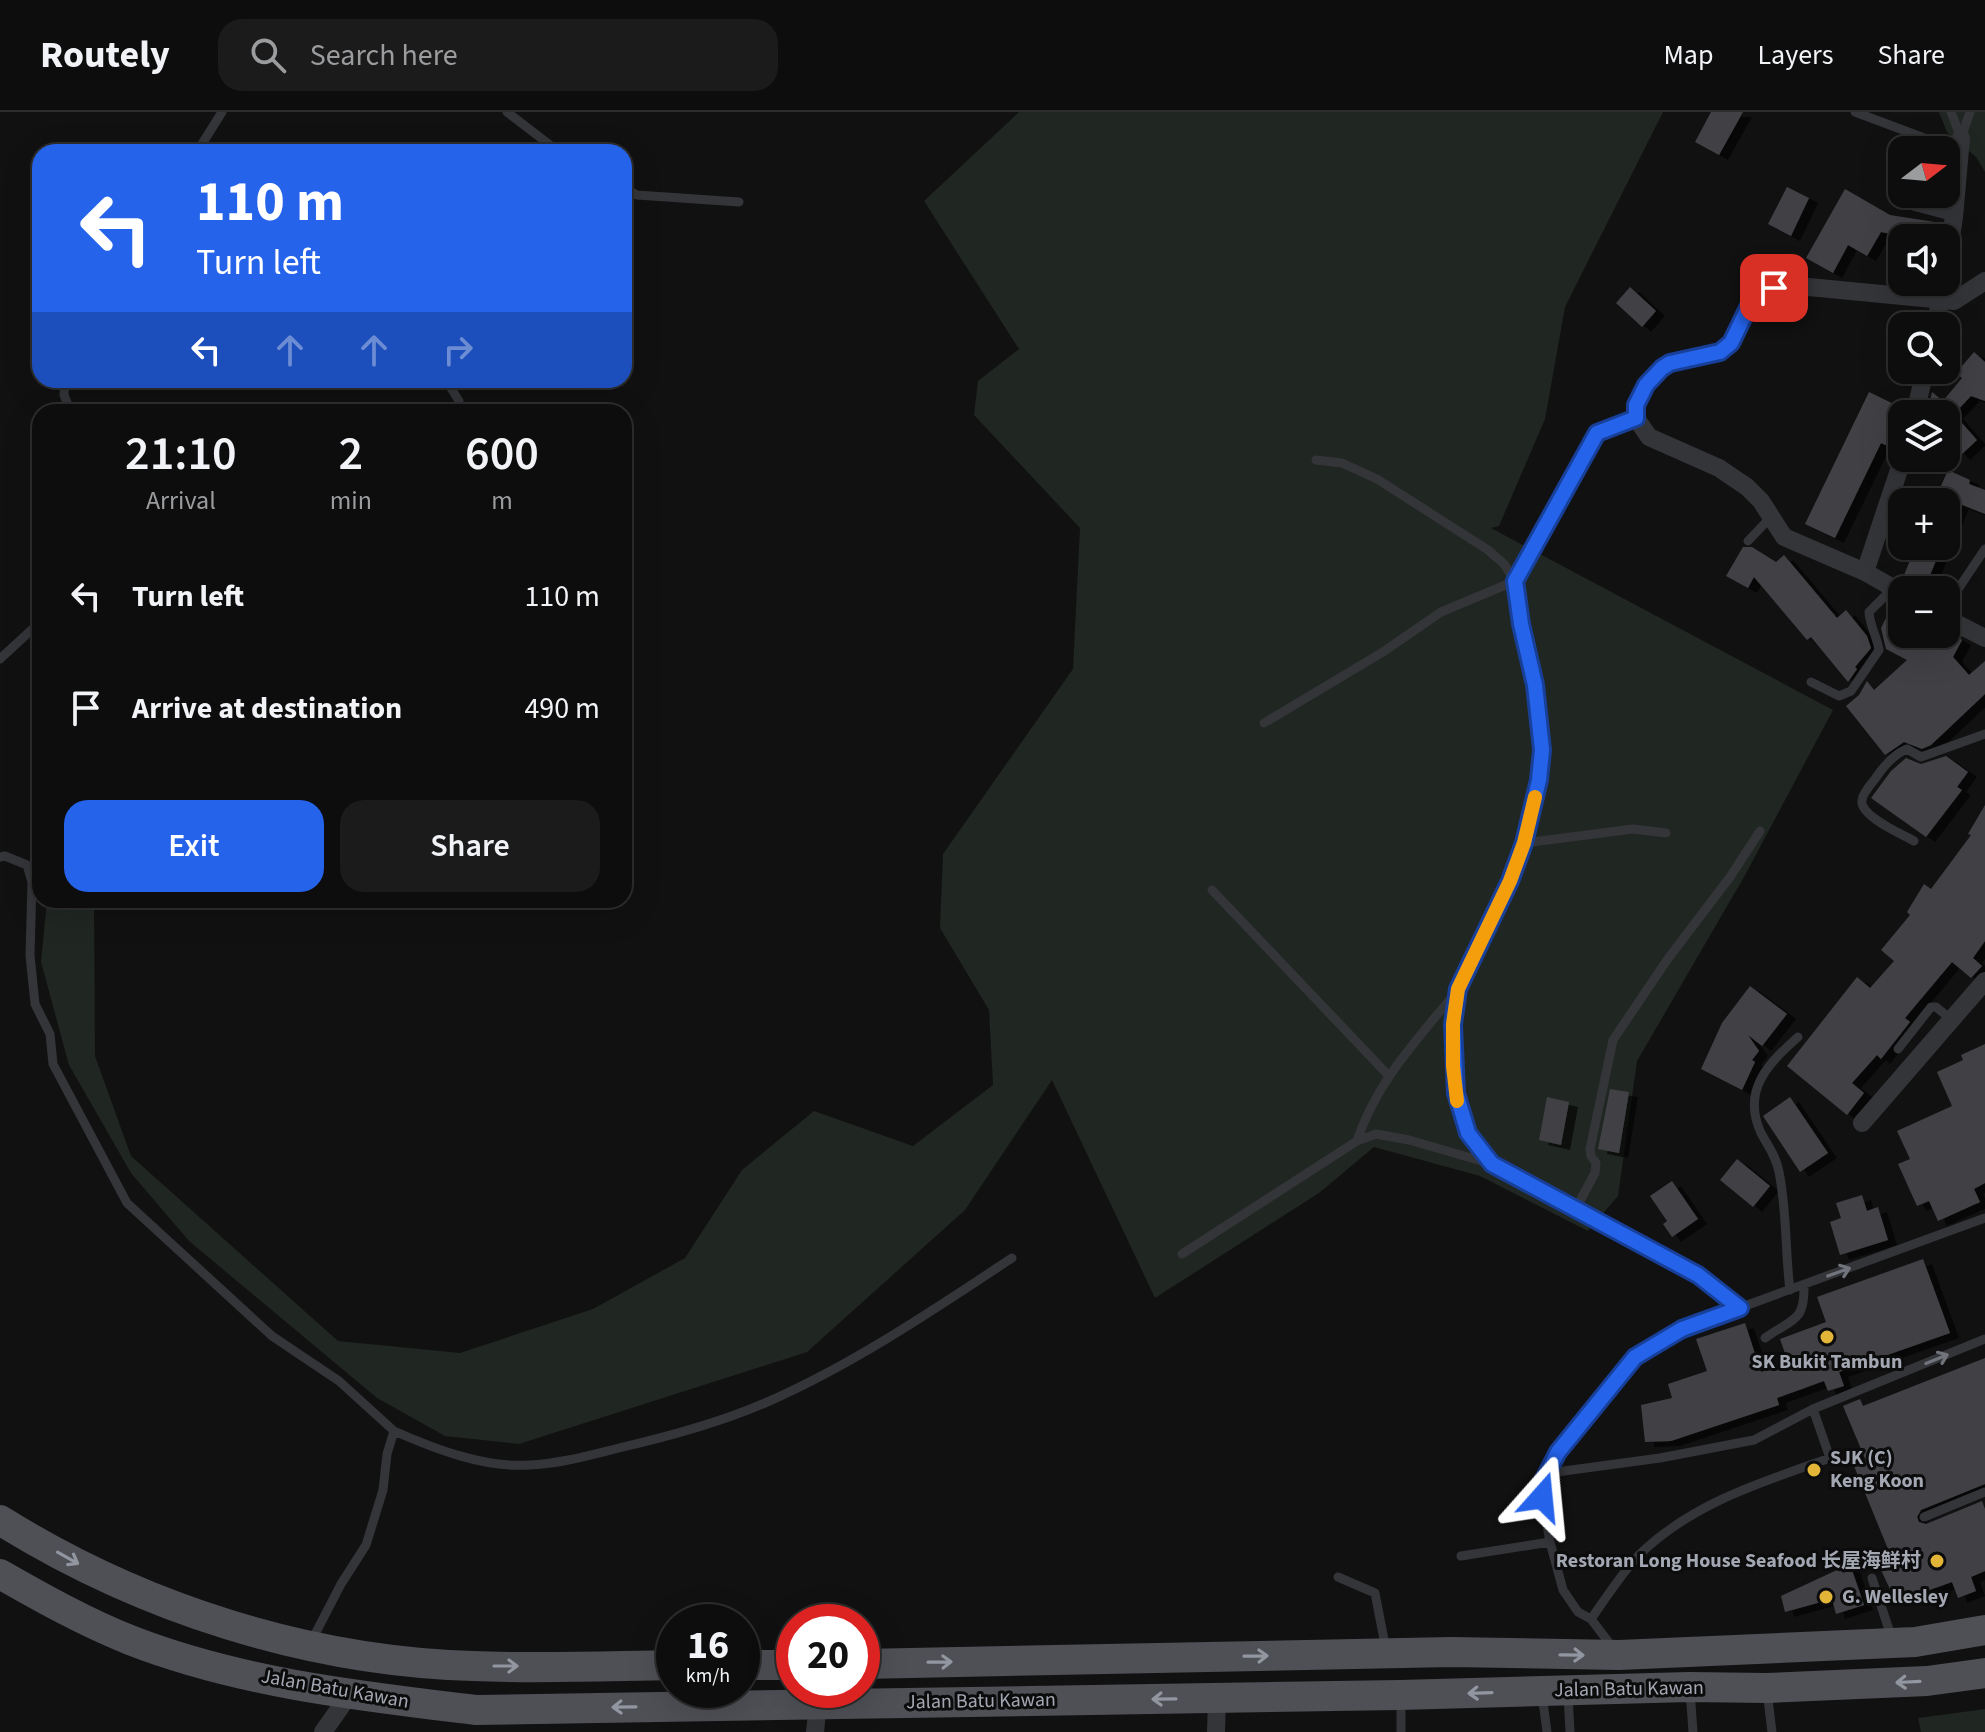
<!DOCTYPE html>
<meta charset="utf-8">
<style>
:root{--surface:#0d0d0e;--page:#1b1b1c;--text:#f1f3f6;--muted:#9a9c9e;--line:#2d2d2e;--accent:#2563eb}
body{margin:0;font-family:"Source Sans 3","Noto Sans SC",sans-serif;background:var(--page);color:var(--text);height:100vh;display:flex;flex-direction:column;font-size:30px;white-space:nowrap}
*{box-sizing:border-box;margin:0}
p{font-size:26px;color:var(--muted)}
.icon{flex:none;width:44px;height:44px;fill:none;stroke:currentColor;stroke-width:2;stroke-linecap:round;stroke-linejoin:round}
.map{position:relative;flex:1;overflow:hidden}
.drawer{position:absolute;left:32px;top:292px;width:600px;height:504px;display:flex;flex-direction:column;background:var(--surface);border-radius:24px;box-shadow:0 8px 32px #0002,0 0 0 2px var(--line)}
.drawer>*{flex:none}
.banner{position:absolute;left:32px;top:32px;width:600px;height:244px;border-radius:24px;box-shadow:0 8px 32px #0002,0 0 0 2px var(--line);background:#2563eb;color:#fff;overflow:hidden}
.needle{width:52px;rotate:74deg}
.fabs{position:absolute;left:1888px;top:24px;display:grid;gap:16px}
.fabs a{display:grid;place-items:center;width:72px;height:72px;border-radius:16px;background:var(--surface);box-shadow:0 8px 32px #0002,0 0 0 2px var(--line);font-size:40px}
.speed{position:absolute;left:656px;top:1492px;display:flex;gap:16px;font-size:40px;font-weight:700;text-align:center}
.speed>*{display:grid;place-content:center;width:104px;height:104px;border-radius:50%;background:var(--surface);box-shadow:0 8px 32px #0002,0 0 0 2px var(--line);line-height:1}
.speed small{font-size:20px;font-weight:400}
.speed .limit{border:12px solid #d22;background:#fff;color:#111}
.pin{position:absolute;display:grid;place-items:center;width:68px;height:68px;color:#fff;margin:-34px;border-radius:16px;box-shadow:0 4px 12px #0006}
.me{position:absolute;width:88px;margin:-44px;rotate:18deg;stroke-linejoin:round;filter:drop-shadow(0 0 6px #0008)}
.turn{display:flex;align-items:center;gap:28px;height:168px;padding:0 32px;font-size:36px}
.turn .icon{width:104px;height:104px;stroke-width:2.5}
.turn b{display:block;font-size:56px;line-height:68px}
.lanes{display:flex;align-items:center;height:76px;padding:0 32px;background:#0003;justify-content:center;gap:40px;direction:ltr}
.lanes .off{opacity:.35}
.eta{display:flex;justify-content:space-evenly;align-items:center;height:136px;text-align:center}
.eta b{font-size:48px;font-weight:600;line-height:56px}
.primary-button{display:flex;gap:16px;margin-top:auto;padding:16px 32px}
.primary-button a{flex:1;height:92px;border-radius:24px;background:var(--accent);color:#fff;font-size:32px;font-weight:600;line-height:92px;text-align:center}
.primary-button a+a{background:var(--page);color:var(--text)}
ul{padding:0;list-style:none}
li{display:flex;align-items:center;gap:24px;height:112px;padding:0 32px}
li div{flex:1}
li b{display:block;font-size:30px}
li em{font-style:normal}
header{display:flex;align-items:center;gap:48px;box-sizing:border-box;height:112px;padding:0 40px;background:var(--surface);border-bottom:2px solid var(--line)}
header strong{font-size:38px}
nav{display:flex;gap:44px;margin-inline-start:auto;font-size:28px}
.search{width:560px;height:72px;background:var(--page);display:flex;align-items:center;gap:20px;box-sizing:border-box;padding:0 28px;border-radius:24px;color:var(--muted);font-size:30px}
.map>svg:first-child{display:block}
.green{fill:#202621}
.building{fill:#404145;filter:url(#shadow)}
.lines{fill:none;stroke-linecap:round;stroke-linejoin:round}
.lane{stroke:#343539;stroke-width:9}
.street{stroke:#343539;stroke-width:18}
.primary{stroke:#4e5056;stroke-width:30}
.oneway{stroke:#71747c}
.oneway2{stroke:#9296a0}
.route-casing{stroke:#184099;stroke-width:20}
.route{stroke:#2563eb;stroke-width:14}
.slow{stroke:#f59e0b;stroke-width:14}
.poi-dot{fill:#e2b539;stroke:#0c0c0d;stroke-width:3}
.labels{text-anchor:middle;dominant-baseline:central;stroke-width:6;stroke-linejoin:round;paint-order:stroke}
.poi-label{font-size:20px;font-weight:bold;fill:#a3a7b2;stroke:#0c0c0d;text-anchor:start}
.street-label{font-size:20px;fill:#a3a7b2;stroke:#0c0c0d}
</style>
<header>
<strong>Routely</strong>
<div class="search"><svg class="icon" aria-label="search" viewBox="0 0 24 24"><circle cx="10" cy="10" r="6"/><path d="M15 15l6 6"/></svg>Search here</div>
<nav><a>Map</a><a>Layers</a><a>Share</a></nav>
</header>
<div class="map">
<svg width="1985" height="1620" viewBox="0 0 1985 1620">
<defs>
<filter id="shadow"><feDropShadow dx="9" dy="5" stdDeviation="0" flood-color="#0009"/></filter>
</defs>
<rect width="100%" height="100%" fill="#111112"/>
<path class="green" d="M1019 0H1663L1565 195 1545 307 1499 414 1491 416 1833 598 1744 765 1637 949 1618 1084 1588 1119 1480 1064 1374 1035 1319 1081 1155 1186 1052 968 965 1098 807 1240 519 1332 445 1324 377 1286 189 1129 131 1061 69 953 41 850 47 788H94L95 944 131 1044 338 1229 460 1241 593 1197 685 1146 742 1058 814 999 913 1034 993 973 989 898 940 816 943 742 1073 557 1080 416 974 303 978 269 1019 237 924 89Z
M1939 0H1985V60L1976 45 1947 20Z
M1985 1597V1620H1921L1918 1606Z"/>
<path class="building" d="M1711 0H1743L1719 43 1695 30Z
M1787 75 1809 86 1791 124 1768 112Z
M1845 77 1890 103 1941 111 1938 126H1911L1881 120 1867 144 1848 133 1833 161 1806 146Z
M1630 175 1656 199 1642 215 1616 191Z
M1974 240 1985 250V289L1971 284 1954 302 1977 328 1961 343 1946 327V302H1927L1932 280 1943 289 1962 266 1956 261Z
M1869 280 1904 297 1903 302 1888 334 1881 331 1835 426 1805 412Z
M1948 358 1970 368 1969 372 1985 378V402L1960 392 1946 425V390H1934Z
M1916 434H1942L1926 473 1904 463Z
M1743 435H1752L1776 450 1784 443 1837 506 1846 498 1867 524 1871 536 1855 555 1857 557 1848 570 1811 525 1807 528 1754 465 1748 476 1726 464Z
M1894 490 1902 493V522H1946V519L1962 528 1953 545 1969 563 1985 549V582L1931 633 1922 637 1904 630 1885 643 1846 594 1859 583 1867 569 1874 578 1907 548 1886 537 1881 516Z
M1946 644 1968 660 1957 675 1962 678 1926 725 1871 686 1891 659 1906 646 1921 652Z
M1985 693V829L1973 846 1982 854 1971 866 1952 850 1905 906 1910 910 1881 947 1877 943 1852 971 1864 981 1847 1003 1787 954 1857 865 1870 876 1894 849 1881 838 1910 803 1907 800 1924 772 1931 777 1971 723 1968 722Z
M1750 874 1787 902 1762 934 1748 923 1759 939 1752 948 1755 950 1742 978 1701 957 1722 911Z
M1985 932V1071L1974 1077 1980 1090 1938 1109 1929 1089 1917 1094 1898 1052 1910 1047 1897 1019 1952 994 1937 960 1963 948 1961 943Z
M1610 977 1629 980 1619 1041 1598 1037Z
M1547 985 1569 990 1561 1033 1539 1028Z
M1790 985 1828 1041 1800 1060 1763 1004Z
M1737 1047 1770 1074 1753 1095 1720 1068Z
M1672 1069 1698 1107 1672 1125 1663 1112 1667 1109 1650 1084Z
M1862 1083 1867 1099 1878 1095 1888 1128 1840 1143 1830 1110 1841 1106 1836 1091Z
M1923 1147 1950 1221 1839 1260 1844 1274 1828 1279 1824 1269 1777 1286 1779 1293 1671 1329 1645 1330 1641 1293 1672 1286 1668 1272 1707 1259 1696 1227 1745 1211 1761 1260 1788 1250 1780 1227 1826 1210 1817 1185Z
M1985 1246V1372L1921 1398 1917 1405 1919 1410 1926 1412 1982 1389 1985 1397V1459L1971 1465 1976 1479 1958 1486 1952 1470 1896 1490 1874 1443 1888 1437 1854 1354 1866 1349 1843 1294 1860 1287 1863 1294Z
M1850 1452 1864 1493 1836 1502 1832 1487 1785 1500 1781 1484Z"/>
<g class="lines">
<path class="lane" d="M507 0 559 40
M1855 0 1959 39
M1951 0 1961 26
M1961 26 1970 0
M197 40 222 0
M624 76 637 83 739 90
M1913 94 1954 105
M65 268 64 283 71 300
M446 268 459 289 455 300
M1316 348 1342 351 1377 367 1488 438 1504 452 1515 469 1521 512 1535 573 1542 638 1539 668 1524 731 1510 769 1458 877 1453 912V954L1459 998 1468 1021 1492 1052 1610 1118 1698 1163 1740 1196
M1748 429 1771 405
M1946 495 1985 437
M0 547 40 510
M1811 570 1839 584 1851 579 1879 538C1877 524 1870 515 1869 500L1893 476
M1264 611 1383 540 1441 500 1515 469 1597 321 1636 306
M1914 729C1902 722 1859 704 1862 688 1863 681 1871 672 1875 667 1883 655 1894 642 1907 637L1921 645 1985 622
M1524 731 1633 717 1666 721
M0 745 5 744 27 753 32 770 30 843 35 892 50 922 53 952 127 1091 272 1224 339 1269 394 1319 387 1342 383 1378 366 1433 341 1472 311 1530
M1212 778 1389 964
M1898 937 1931 895H1936L1952 908
M1357 1029C1376 970 1418 927 1456 880
M1575 1098 1595 1061 1596 1051 1591 1044 1590 1037 1613 928 1667 848 1730 765 1760 719
M1182 1142 1357 1029 1376 1022 1409 1028 1492 1052
M1790 1178C1785 1139 1787 1098 1779 1060 1776 1044 1768 1034 1761 1021 1741 978 1769 951 1798 925
M1765 1226C1793 1206 1805 1210 1804 1173
M394 1319C435 1337 484 1356 529 1353 559 1352 590 1343 619 1336 667 1325 719 1311 765 1291 852 1253 932 1199 1012 1146
M1549 1361 1660 1346 1754 1328 1813 1297 1985 1227
M1924 1405 1985 1380
M1461 1444 1550 1430
M1338 1465 1375 1481 1386 1538
M1872 1466 1892 1527
M1591 1507 1578 1500 1563 1478 1550 1430 1542 1385 1543 1369 1558 1340 1635 1245 1682 1217 1985 1106
M1613 1536 1591 1507C1606 1486 1621 1462 1639 1443 1692 1391 1762 1370 1830 1346L1813 1297
M1690 1578 1693 1620
M1767 1579 1772 1620
M1542 1582 1547 1620
M1568 1582 1570 1620
M1401 1587V1620"/>
<path class="street" d="M1946 155 1954 105 1961 26
M1935 214 1944 170
M1915 302 1925 258
M1865 460 1903 346
M1902 481 1865 460 1784 425 1761 389 1747 375 1719 356 1649 325 1636 306V293L1646 273 1662 256 1670 251 1720 240 1731 231 1748 196 1757 184 1774 176 1809 175 1954 189 1985 169
M1946 506 1985 526
M1862 1011 1985 869
M323 1620 349 1583
M815 1620 818 1591
M1216 1620 1217 1586"/>
<path class="primary" d="M0 1408C141 1496 307 1549 473 1554 540 1557 607 1554 674 1553
M0 1462C42 1486 85 1510 130 1528 240 1571 360 1584 476 1598L1400 1583 1689 1575 1767 1576 1927 1569 1985 1561
M862 1552 1451 1540 1619 1543 1915 1530 1985 1518
M742 1553H794"/>
</g>
<defs><path id="oneway-shaft" d="M-6 0H5M1.5-3L5.5 0L1.5 3" fill="none" stroke-width="1.6" stroke-linecap="round" stroke-linejoin="round" transform="scale(2)"/></defs>
<g class="oneway">
<use href="#oneway-shaft" transform="translate(1839 1160) rotate(-20)"/>
<use href="#oneway-shaft" transform="translate(1937 1247) rotate(-22)"/>
</g>
<g class="oneway2">
<use href="#oneway-shaft" transform="translate(68 1446) rotate(29)"/>
<use href="#oneway-shaft" transform="translate(1572 1543) rotate(1)"/>
<use href="#oneway-shaft" transform="translate(1256 1544) rotate(-1)"/>
<use href="#oneway-shaft" transform="translate(940 1550) rotate(-1)"/>
<use href="#oneway-shaft" transform="translate(506 1554)"/>
<use href="#oneway-shaft" transform="translate(1908 1570) rotate(177)"/>
<use href="#oneway-shaft" transform="translate(1480 1581) rotate(178)"/>
<use href="#oneway-shaft" transform="translate(1164 1587) rotate(179)"/>
<use href="#oneway-shaft" transform="translate(624 1595) rotate(179)"/>
</g>
<g class="lines">
<g class="route-casing">
<path id="route" d="M1542 1385 1543 1369 1558 1340 1635 1245 1682 1217 1740 1196 1698 1163 1492 1052 1468 1021 1456 981 1453 912 1458 877 1510 769 1524 731 1539 668 1542 638 1535 573 1521 512 1515 469 1597 321 1636 306V293L1646 273 1662 256 1670 251 1720 240 1731 231 1748 196 1757 184 1774 176"/>
</g>
<use href="#route" class="route"/>
<path class="slow" d="M1457 989 1453 954V912L1458 877 1510 769 1524 731 1535 685"/>
</g>
<g class="poi-dot">
<circle cx="1827" cy="1225" r="8"/>
<circle cx="1814" cy="1358" r="8"/>
<circle cx="1937" cy="1449" r="8"/>
<circle cx="1826" cy="1485" r="8"/>
</g>
<g class="labels">
<g class="poi-label">
<text x="1827" y="1250" text-anchor="middle">SK Bukit Tambun</text>
<text x="1830" y="1346">SJK (C)<tspan x="1830" dy="23">Keng Koon</tspan></text>
<text x="1921" y="1449" text-anchor="end">Restoran Long House Seafood 长屋海鲜村</text>
<text x="1842" y="1485">G. Wellesley</text>
</g>
<g class="street-label">
<text transform="translate(335 1577) rotate(10)">Jalan Batu Kawan</text>
<text transform="translate(1629 1577) rotate(-1)">Jalan Batu Kawan</text>
<text transform="translate(981 1589) rotate(-1)">Jalan Batu Kawan</text>
</g>
</g>
</svg>
<div class="fabs">
<a><svg class="needle" viewBox="-14 -14 28 28"><path d="M0-13l5 13h-10z" fill="#e53935"/><path d="M0 13l5-13h-10z" fill="#9a9c9e"/></svg></a>
<a><svg class="icon" aria-label="sound" viewBox="0 0 24 24"><path d="M4 9h4l5-4v14l-5-4H4zM17 9q2 3 0 6"/></svg></a>
<a><svg class="icon" aria-label="search" viewBox="0 0 24 24"><circle cx="10" cy="10" r="6"/><path d="M15 15l6 6"/></svg></a>
<a><svg class="icon" aria-label="layers" viewBox="0 0 24 24"><path d="M12 4l9 5-9 5-9-5zM3 14l9 5 9-5"/></svg></a>
<a>+</a>
<a>−</a>
</div>
<div class="speed"><div>16<small>km/h</small></div><div class="limit">20</div></div>
<div class="pin" style="left:1774px;top:176px;background:#d93025"><svg class="icon" aria-label="arrive" viewBox="0 0 24 24"><path d="M6 21V4h12l-3 4 3 4H6"/></svg></div>
<svg class="me" style="left:1542px;top:1385px" viewBox="-20 -20 40 40"><path d="M0-17L14 15 0 8-14 15z" fill="#2563eb" stroke="#fff" stroke-width="4"/></svg>
<div class="banner">
<div class="turn"><svg class="icon" aria-label="left" viewBox="0 0 24 24"><path d="M17 20v-9H6M10 6l-5 5 5 5"/></svg><div><b>110 m</b>Turn left</div></div>
<div class="lanes"><svg class="icon" aria-label="left" viewBox="0 0 24 24"><path d="M17 20v-9H6M10 6l-5 5 5 5"/></svg><svg class="icon off" aria-label="ahead" viewBox="0 0 24 24"><path d="M12 20V5M6 11l6-6 6 6"/></svg><svg class="icon off" aria-label="ahead" viewBox="0 0 24 24"><path d="M12 20V5M6 11l6-6 6 6"/></svg><svg class="icon off" aria-label="right" viewBox="0 0 24 24"><path d="M7 20v-9h11M14 6l5 5-5 5"/></svg></div>
</div>
<section class="drawer">
<div class="eta">
<div><b>21:10</b><p>Arrival</p></div>
<div><b>2</b><p>min</p></div>
<div><b>600</b><p>m</p></div>
</div>
<ul>
<li><svg class="icon" aria-label="left" viewBox="0 0 24 24"><path d="M17 20v-9H6M10 6l-5 5 5 5"/></svg><div><b>Turn left</b></div><em>110 m</em></li>
<li><svg class="icon" aria-label="arrive" viewBox="0 0 24 24"><path d="M6 21V4h12l-3 4 3 4H6"/></svg><div><b>Arrive at destination</b></div><em>490 m</em></li>
</ul>
<div class="primary-button"><a>Exit</a><a>Share</a></div>
</section>
</div>
